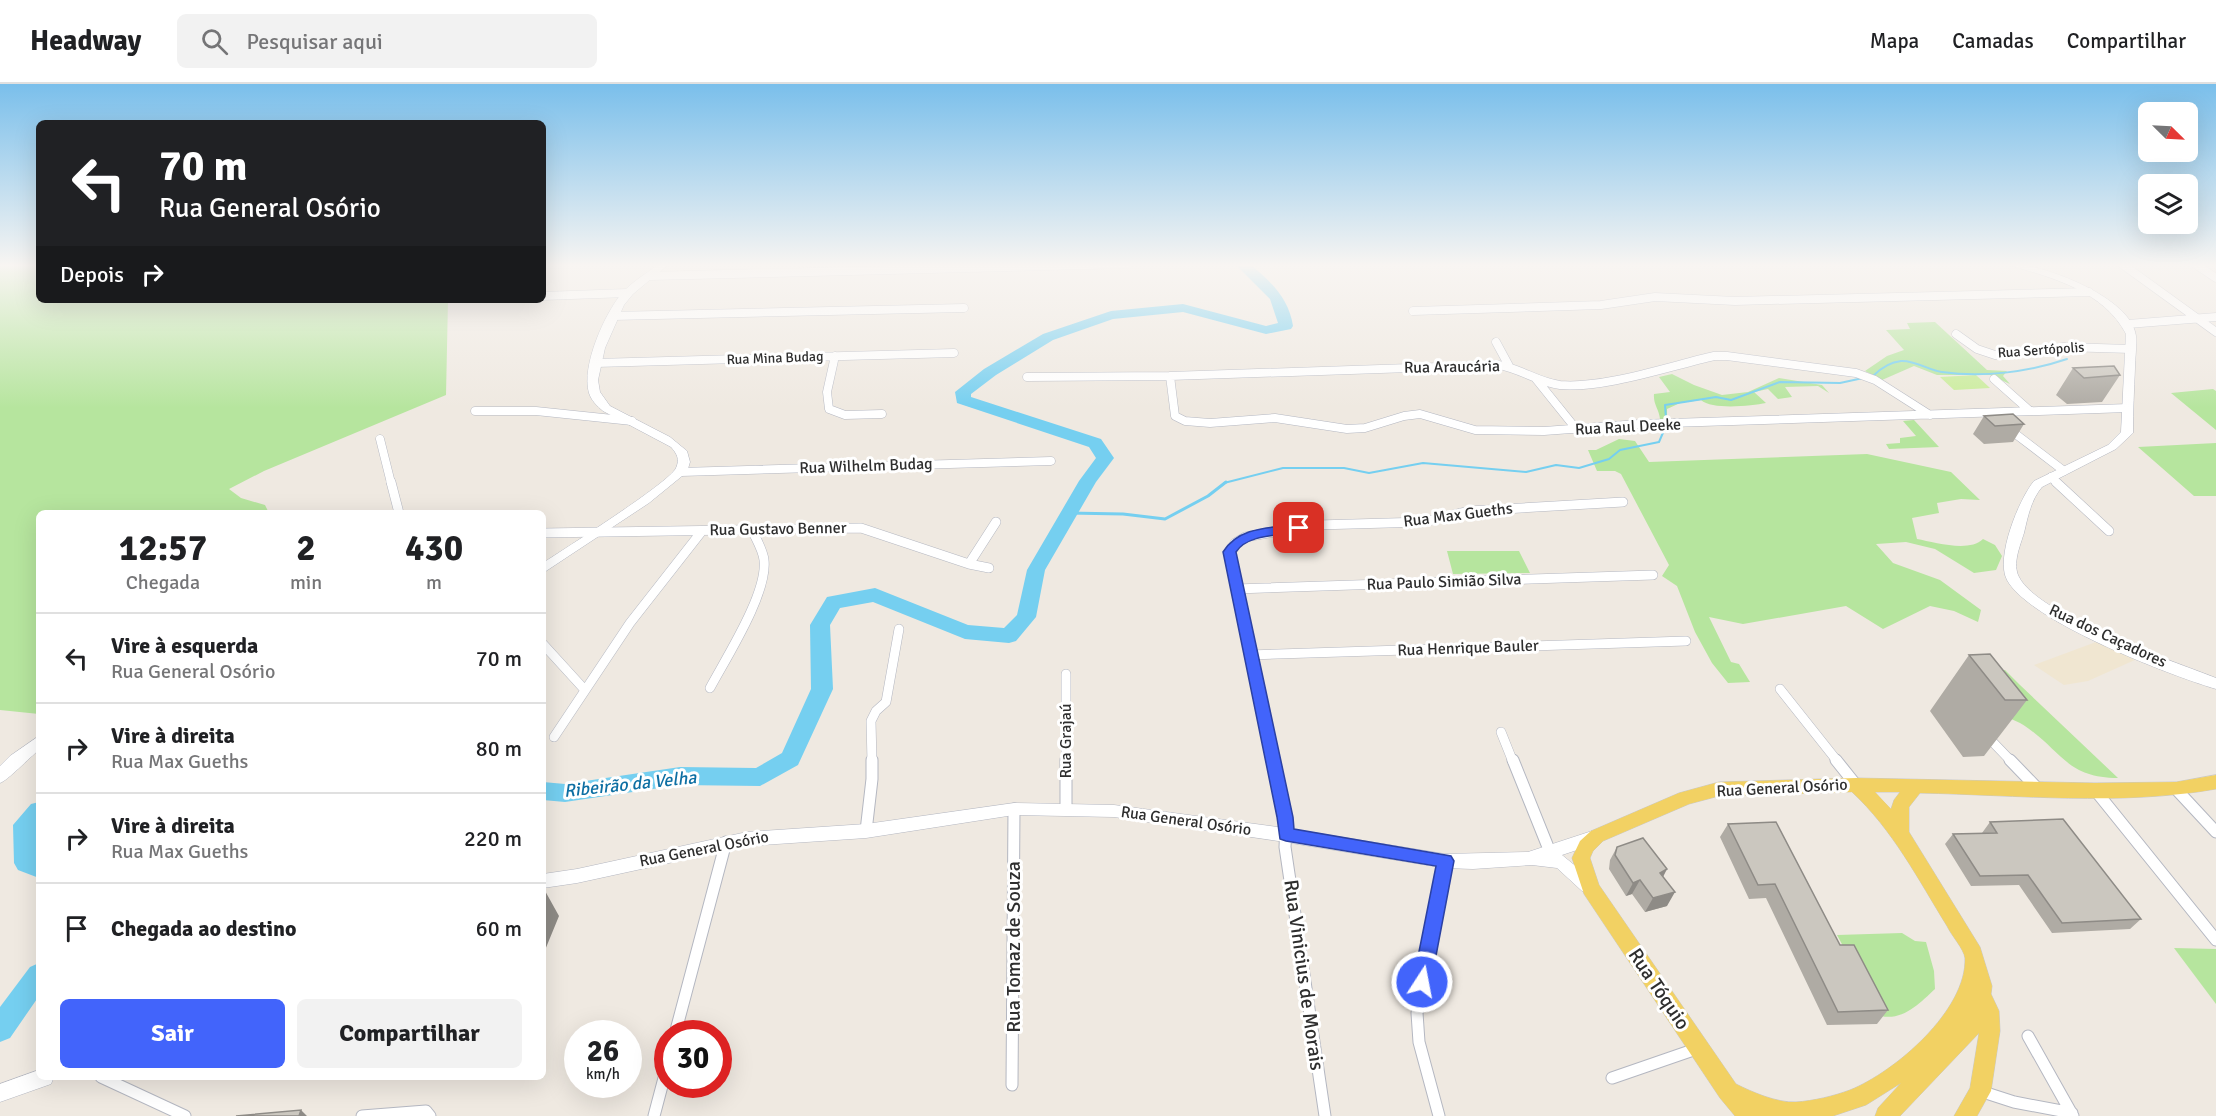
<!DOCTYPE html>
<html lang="pt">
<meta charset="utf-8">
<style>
:root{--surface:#fff;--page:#f2f2f2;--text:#202124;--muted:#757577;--line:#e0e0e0;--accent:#4264fb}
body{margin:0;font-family:Signika,sans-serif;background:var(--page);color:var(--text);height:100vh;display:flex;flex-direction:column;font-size:22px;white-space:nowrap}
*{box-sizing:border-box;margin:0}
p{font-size:20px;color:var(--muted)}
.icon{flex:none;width:33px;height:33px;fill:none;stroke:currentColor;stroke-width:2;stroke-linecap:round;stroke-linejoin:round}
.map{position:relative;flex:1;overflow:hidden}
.sheet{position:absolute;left:36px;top:426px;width:510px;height:570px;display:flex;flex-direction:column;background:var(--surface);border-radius:9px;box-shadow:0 6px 24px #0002}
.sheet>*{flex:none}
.banner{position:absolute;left:36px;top:36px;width:510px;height:183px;border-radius:9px;box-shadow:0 6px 24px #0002;background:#202124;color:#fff;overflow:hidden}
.needle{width:39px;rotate:114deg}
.tools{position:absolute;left:2138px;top:18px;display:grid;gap:12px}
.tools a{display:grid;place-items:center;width:60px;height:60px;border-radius:9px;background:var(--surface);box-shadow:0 6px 24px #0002;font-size:30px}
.speed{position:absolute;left:564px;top:936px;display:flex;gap:12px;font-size:30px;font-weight:700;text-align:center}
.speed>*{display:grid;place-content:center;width:78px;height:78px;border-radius:50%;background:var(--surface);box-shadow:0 6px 24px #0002;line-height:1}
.speed small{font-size:15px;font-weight:400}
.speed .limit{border:9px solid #d22;background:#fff;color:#111}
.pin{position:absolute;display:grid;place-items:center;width:51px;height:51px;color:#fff;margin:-26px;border-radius:12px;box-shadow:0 3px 9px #0006}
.me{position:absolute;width:66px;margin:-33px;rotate:11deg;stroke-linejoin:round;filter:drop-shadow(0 0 4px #0008)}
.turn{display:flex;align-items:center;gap:21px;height:126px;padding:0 24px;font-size:27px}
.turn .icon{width:78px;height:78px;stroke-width:2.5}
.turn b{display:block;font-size:42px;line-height:51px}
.then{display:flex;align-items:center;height:57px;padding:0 24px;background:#0003;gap:12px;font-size:22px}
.eta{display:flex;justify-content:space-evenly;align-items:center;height:102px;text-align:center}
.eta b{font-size:36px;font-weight:800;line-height:42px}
.action{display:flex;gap:12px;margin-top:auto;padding:12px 24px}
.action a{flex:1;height:69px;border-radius:9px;background:var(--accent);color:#fff;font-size:24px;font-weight:800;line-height:69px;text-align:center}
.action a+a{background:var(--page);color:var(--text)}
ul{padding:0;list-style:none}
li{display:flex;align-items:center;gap:18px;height:90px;padding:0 24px;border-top:2px solid var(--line)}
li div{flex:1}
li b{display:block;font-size:22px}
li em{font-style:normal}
header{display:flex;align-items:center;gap:36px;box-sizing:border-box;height:84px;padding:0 30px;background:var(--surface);border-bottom:2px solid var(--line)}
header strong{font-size:28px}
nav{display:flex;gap:33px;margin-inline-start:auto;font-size:21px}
.search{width:420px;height:54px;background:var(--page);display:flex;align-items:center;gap:15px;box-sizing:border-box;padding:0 21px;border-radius:9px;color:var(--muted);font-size:22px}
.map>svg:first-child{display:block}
.education{fill:#f0e6d1}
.green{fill:#b6e59e}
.pitch{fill:#c9ec9a}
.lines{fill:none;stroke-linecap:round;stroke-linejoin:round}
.stream-far1{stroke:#75cff0;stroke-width:2}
.stream{stroke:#75cff0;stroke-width:3}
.river{fill:#75cff0;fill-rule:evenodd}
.street-far2-casing{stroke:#b4b7c1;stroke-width:9}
.street-far1-casing{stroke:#b4b7c1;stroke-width:10}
.street-casing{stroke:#b4b7c1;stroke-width:13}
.secondary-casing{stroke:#b4b7c1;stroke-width:1}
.primary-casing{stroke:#c9c9c9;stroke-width:1}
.street-far2{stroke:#fff;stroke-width:8}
.street-far1{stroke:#fff;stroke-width:9}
.street{stroke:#fff;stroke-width:11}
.secondary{fill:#fff;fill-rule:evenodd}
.primary{fill:#f2d163;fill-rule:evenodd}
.wall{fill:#afaba4}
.shaded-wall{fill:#8e8b86}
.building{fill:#cbc7bf;stroke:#8e8b86;stroke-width:1.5}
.route{fill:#4264fb;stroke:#2b41a3;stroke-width:1.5}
.labels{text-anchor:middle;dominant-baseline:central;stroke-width:6;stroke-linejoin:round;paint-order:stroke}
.far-street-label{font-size:14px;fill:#2e2e2e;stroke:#fff}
.street-label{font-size:16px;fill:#2e2e2e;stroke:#fff}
.water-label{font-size:18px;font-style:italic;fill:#0d6fa3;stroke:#fff}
.near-street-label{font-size:20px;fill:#2e2e2e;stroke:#fff}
</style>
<header>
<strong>Headway</strong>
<div class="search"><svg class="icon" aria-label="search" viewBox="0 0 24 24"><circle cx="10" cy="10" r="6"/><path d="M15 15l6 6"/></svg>Pesquisar aqui</div>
<nav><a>Mapa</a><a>Camadas</a><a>Compartilhar</a></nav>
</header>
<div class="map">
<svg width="2216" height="1032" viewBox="0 0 2216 1032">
<rect width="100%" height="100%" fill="#efe9e1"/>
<path class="education" d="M2096 558 2137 575 2088 597 2064 601 2034 581Z"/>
<path class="green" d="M0 180H39V216H448L446 311 264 387 229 405 241 414 265 421 269 429H39V630L0 626Z
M1935 238 1987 286 2007 287 2003 292 2010 300 1990 291H1937L1914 282 1882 296 1865 287 1887 272 1904 266 1886 246 1910 245 1907 239Z
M1672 290 1694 301 1722 311 1748 308 1779 294 1822 301 1829 309 1818 302 1785 303 1792 313 1778 315 1768 305 1754 308 1766 319C1751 322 1712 326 1701 316L1680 319 1667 325V335H1660C1659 325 1653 320 1654 310L1670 308 1659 293Z
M2213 305 2216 307V346L2171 309Z
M1914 336 1939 363 1889 365 1886 360 1900 359V354L1916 352 1903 337Z
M1619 355 1635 357 1649 378 1867 370 1951 388 1980 416 1961 415 1937 419 1939 429 1912 434 1917 455C1934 458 1969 469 1983 455L1995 461 2002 472 1996 486 1974 489 1935 465 1906 458 1876 460 1893 479 1940 496 1981 526 1978 538 1954 527 1930 522 1883 545 1846 522 1743 540 1709 533 1731 578 1739 580 1750 598 1728 599 1712 579 1695 548 1677 502 1662 492 1669 481 1621 390 1615 387H1597L1588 366H1596Z
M2216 359V412H2194L2138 363Z
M1447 467H1519L1530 489 1453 490Z
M2005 586 2020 601 2118 694C2064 694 2060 663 2020 639 2010 634 1999 631 1989 628L1985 588Z
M1902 849 1915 857 1926 858 1934 887 1935 905C1920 919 1903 937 1881 932L1837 851Z
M2174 864 2216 865V920Z"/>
<path class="pitch" d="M1976 291 1990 304 1954 306 1940 293Z"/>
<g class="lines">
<path class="stream-far1" d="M1873 292C1881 284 1890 278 1901 277 1915 276 1928 286 1942 288 1982 294 2029 288 2067 275
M1666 335 1665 321 1716 313 1731 316 1780 298 1840 299 1863 294
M1224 399 1283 384H1344L1369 389 1423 379 1526 388 1556 381 1579 384 1609 375 1620 366 1659 358 1665 344"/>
<path class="stream" d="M1068 429 1123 430 1165 435 1208 412 1226 398"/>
<path class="river" d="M1235 180H1250C1270 197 1289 214 1293 242L1291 245 1266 250 1183 228 1113 235 1053 256 996 291 971 310V313L1101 355 1114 374 1096 398 1045 486 1036 533 1016 557 1009 559 965 555 873 518 840 524 830 541 833 605 798 681 760 702 680 701 565 718 543 716V698L565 700 680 683 756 684 782 669 811 605 810 541 827 513 875 504 968 541 1004 544 1017 531 1027 486 1079 397 1096 374 1089 363 957 319 955 308 984 285 1043 250 1111 227 1183 220 1266 242 1278 239 1270 215Z
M39 718V742L37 744 39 794 18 786 14 779 13 741 31 720Z
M39 879V912L10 954 0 958V923L30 883Z"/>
<g class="street-far2-casing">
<path id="street-far2" d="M2122 180 2216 248
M2195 180 2216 194
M650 192 1126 180
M543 212 627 209
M1413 227 1601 221 1655 213 1735 217 2089 208
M613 232 964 224
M2128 240 2216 233
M1956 250 1977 265 1995 271 2064 263 2131 265
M1496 258 1509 282
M835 272 827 308 829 325 845 331 882 330
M596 279 954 269
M1170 292 1175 332 1185 337 1210 339 1275 334 1347 345 1365 344 1404 332 1420 330 1475 346 1544 347 1639 340 2128 324
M1027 293 1170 292 1498 281C1520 284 1537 298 1560 301 1603 305 1670 282 1714 272H1727L1856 289 1875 296 1930 331
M1536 295 1577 346
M1994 295 2030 327
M475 327H536L632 337
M2009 345 2064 387
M380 355 391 399
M681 388 1051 377
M2051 393 2057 399"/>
</g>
<g class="street-far1-casing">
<path id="street-far1" d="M391 398 399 429
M2056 398 2109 447
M543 449 861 444 969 480 989 484
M969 480 996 438
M1236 505 1653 491
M543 560 584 605
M1249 571 1686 557
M1066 590V678
M710 604C726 574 768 509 764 476 763 466 756 455 752 446
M1780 605 1838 678
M1501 648 1513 678
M1985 650 2012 678
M554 653 630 539 702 447
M872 678 871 637 876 627 886 618 899 545
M1273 678 1229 468 1235 459 1245 453 1317 441 1424 438 1469 427 1623 418"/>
</g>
<g class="street-casing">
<path id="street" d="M1066 676V724
M1272 676 1286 742 1285 763 1325 1032
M1513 676 1550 768
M1836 676 1856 701
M2010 676 2038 705
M2176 705 2216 748
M2095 706 2216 856
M866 747 872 695V676
M675 950 726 758
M2028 952 2073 1032
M101 993 185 1032
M1612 994 1699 964
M1012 1001 1014 725
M1980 1007 2014 1018 2072 1029
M362 1032 426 1027 430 1032
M654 1032 668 979
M1439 1032 1419 958 1417 929 1445 777"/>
</g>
<g class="secondary-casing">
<path id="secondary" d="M659 180H669L633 210 624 221 605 264 598 296 600 308 610 322 670 353 687 367 690 378 687 388 649 419 543 489V479C564 465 669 399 676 384 680 375 677 370 671 363L603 327C597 322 591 316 589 309 581 282 605 229 622 209 633 197 647 189 659 180Z
M2011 180C2044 180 2132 214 2136 252 2137 262 2135 274 2135 284 2134 306 2133 327 2133 349L2116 365 2042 403C2031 416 2028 432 2024 449 2020 462 2012 480 2019 493 2039 532 2173 577 2216 594V605C2169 591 2029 537 2007 496 1995 474 2019 415 2034 397L2108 361 2121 348 2126 250C2104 208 2054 194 2012 182Z
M39 652V666C30 673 7 697 0 699V682L10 672Z
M1014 719 1114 721 1285 744 1445 770 1528 768 1595 746 1601 748 1603 753 1601 758 1562 771 1594 797 1596 802 1594 807 1588 809 1582 807 1557 784 1532 781 1473 785 1445 784 1285 758 1114 733 1014 731 866 754 747 762 577 799 543 804V790L577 785 747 748 866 740Z
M39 986V993H54L51 1000 0 1018V1000Z"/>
</g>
<g class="primary-casing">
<path id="primary" d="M2216 691V705C2121 722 2017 711 1920 709L1909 723V748L1980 863 1992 902 1991 910 1999 927 2000 947 1991 1007 1977 1032H1954L1970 1004 1979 949 1900 1032H1875L1878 1024 1901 999 1866 1021 1833 1032H1735L1720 1014 1584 810 1572 774 1580 757 1591 747 1679 709 1719 698 1856 694 2095 699 2176 698ZM1852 708C1893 746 1918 795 1947 842 1951 851 1964 865 1965 874 1967 926 1895 988 1850 1006 1834 1012 1813 1017 1796 1018 1777 1019 1752 1008 1736 1000L1599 801 1590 774 1593 767 1603 757 1689 720 1719 712ZM1875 708H1900L1894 716 1891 725Z"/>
</g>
<use href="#street-far2" class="street-far2"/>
<use href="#street-far1" class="street-far1"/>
<use href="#street" class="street"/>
<use href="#secondary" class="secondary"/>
<use href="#primary" class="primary"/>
</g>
<path class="wall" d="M2073 284 2120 291 2102 318 2067 320 2056 311Z
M1984 332 2024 340 2013 358 1984 360 1973 350Z
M1969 571 2027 616 1984 672 1963 673 1930 627Z
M1990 738 2141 835 2130 845 2052 849 2019 801 1971 802 1945 760 1953 750 1982 749Z
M1728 740 1840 861 1888 926 1877 940 1827 941 1766 814 1749 815 1720 753Z
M1617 763 1663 793 1667 822 1645 828 1632 810 1626 812 1609 785 1610 776Z"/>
<path class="shaded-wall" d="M1667 785 1660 799V789Z
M1640 796 1632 810 1626 812 1633 799Z
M544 805 559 832 543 871V806Z
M1675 808 1667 822 1645 828 1653 814Z
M301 1026 307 1032H299Z"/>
<path class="building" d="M2114 282 2120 291 2084 294 2073 284Z
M2013 330 2024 340 1995 342 1984 332Z
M1990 570 2027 616H2005L1969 571Z
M2063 735 2141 835 2062 839 2028 791 1980 792 1953 750 1997 749 1990 738Z
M1776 738 1840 861H1854L1888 926 1838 928 1775 800 1758 801 1728 740Z
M1643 754 1667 785 1660 789 1675 808 1653 814 1640 796 1633 799 1615 771 1617 763Z
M301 1026 299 1032H236Z"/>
<linearGradient id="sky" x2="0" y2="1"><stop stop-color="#7abfeb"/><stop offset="0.56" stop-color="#f8f5f2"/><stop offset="1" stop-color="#f8f5f2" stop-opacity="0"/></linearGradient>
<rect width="2216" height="324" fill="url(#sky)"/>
<path class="route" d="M1299 440 1305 444 1304 447C1283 452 1248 449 1236 468L1293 733 1294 745 1451 772 1454 777 1431 898 1429 904 1422 906 1416 904 1413 898 1436 782 1286 757 1280 755 1277 733 1223 468C1239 442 1271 444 1299 440Z"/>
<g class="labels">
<g class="far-street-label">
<text transform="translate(2041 266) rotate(-4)">Rua Sertópolis</text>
<text transform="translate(775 274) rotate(-2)">Rua Mina Budag</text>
</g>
<g class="street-label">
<text transform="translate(1452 283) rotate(-1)">Rua Araucária</text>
<text transform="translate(1628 343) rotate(-3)">Rua Raul Deeke</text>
<text transform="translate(866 382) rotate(-2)">Rua Wilhelm Budag</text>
<text transform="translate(1458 431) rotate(-7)">Rua Max Gueths</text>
<text transform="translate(778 445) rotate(-1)">Rua Gustavo Benner</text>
<text transform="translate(1444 498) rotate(-2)">Rua Paulo Simião Silva</text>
<text transform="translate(2108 552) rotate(25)">Rua dos Caçadores</text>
<text transform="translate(1468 564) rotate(-2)">Rua Henrique Bauler</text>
<text transform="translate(1066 657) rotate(-90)">Rua Grajaú</text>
<text transform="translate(1782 704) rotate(-3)">Rua General Osório</text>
<text transform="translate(1186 737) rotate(8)">Rua General Osório</text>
<text transform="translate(704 765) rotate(-11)">Rua General Osório</text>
</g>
<g class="water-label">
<text transform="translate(630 700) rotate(-6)">Ribeirão da Velha</text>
</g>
<g class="near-street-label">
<text transform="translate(1013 863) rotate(-90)">Rua Tomaz de Souza</text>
<text transform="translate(1304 891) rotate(82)">Rua Vinicius de Morais</text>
<text transform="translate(1659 905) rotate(56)">Rua Tóquio</text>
</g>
</g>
</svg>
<div class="tools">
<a><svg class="needle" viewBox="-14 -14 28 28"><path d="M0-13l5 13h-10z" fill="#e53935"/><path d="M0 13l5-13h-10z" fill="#757577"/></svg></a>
<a><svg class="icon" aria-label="layers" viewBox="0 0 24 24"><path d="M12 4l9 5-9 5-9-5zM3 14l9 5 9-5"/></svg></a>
</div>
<div class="speed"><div>26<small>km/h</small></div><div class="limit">30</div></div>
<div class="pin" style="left:1299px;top:444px;background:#d93025"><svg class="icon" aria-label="arrive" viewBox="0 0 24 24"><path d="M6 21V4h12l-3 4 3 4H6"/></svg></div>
<svg class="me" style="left:1422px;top:898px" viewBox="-20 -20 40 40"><circle r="17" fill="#4264fb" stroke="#fff" stroke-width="3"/><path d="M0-11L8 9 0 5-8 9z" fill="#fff"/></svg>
<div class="banner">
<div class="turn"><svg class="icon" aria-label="left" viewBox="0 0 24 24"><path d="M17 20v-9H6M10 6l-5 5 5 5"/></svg><div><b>70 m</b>Rua General Osório</div></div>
<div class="then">Depois<svg class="icon" aria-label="right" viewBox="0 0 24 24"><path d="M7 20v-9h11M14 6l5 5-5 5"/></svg></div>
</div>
<section class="sheet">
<div class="eta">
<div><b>12:57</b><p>Chegada</p></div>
<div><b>2</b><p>min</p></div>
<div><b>430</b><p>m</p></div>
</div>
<ul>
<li><svg class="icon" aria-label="left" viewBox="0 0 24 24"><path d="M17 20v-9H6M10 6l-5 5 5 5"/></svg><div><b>Vire à esquerda</b><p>Rua General Osório</p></div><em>70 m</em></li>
<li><svg class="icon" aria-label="right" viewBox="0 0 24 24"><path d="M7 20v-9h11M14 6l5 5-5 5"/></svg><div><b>Vire à direita</b><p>Rua Max Gueths</p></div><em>80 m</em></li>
<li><svg class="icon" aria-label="right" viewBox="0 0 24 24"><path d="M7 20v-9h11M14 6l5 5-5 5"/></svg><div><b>Vire à direita</b><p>Rua Max Gueths</p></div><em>220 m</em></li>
<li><svg class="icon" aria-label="arrive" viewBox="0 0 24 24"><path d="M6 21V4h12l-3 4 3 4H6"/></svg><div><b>Chegada ao destino</b></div><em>60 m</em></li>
</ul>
<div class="action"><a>Sair</a><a>Compartilhar</a></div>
</section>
</div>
